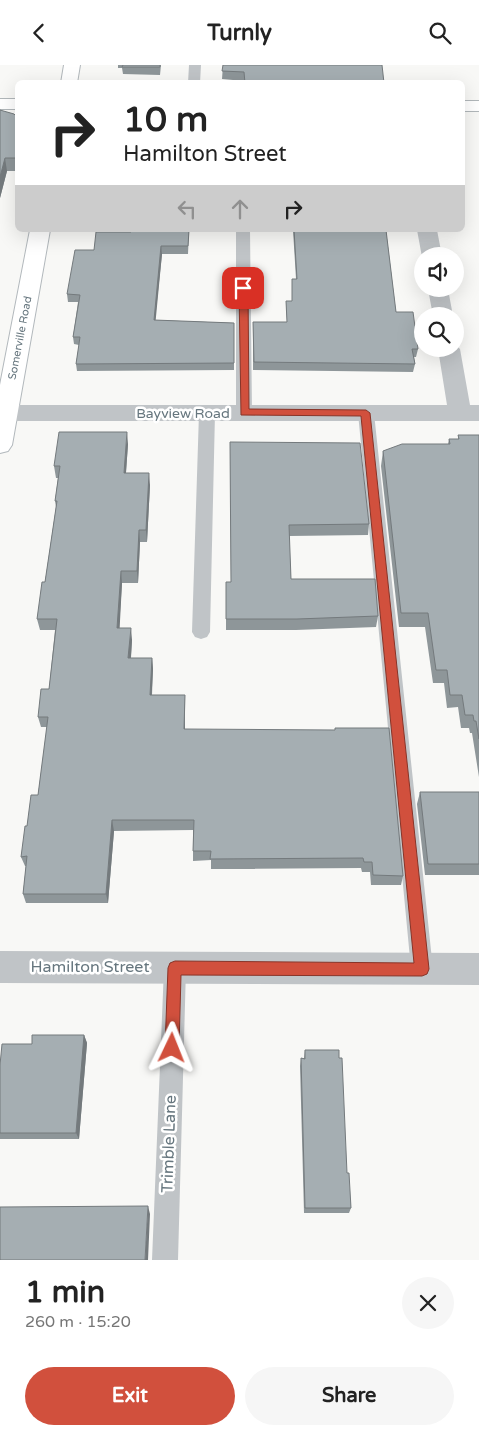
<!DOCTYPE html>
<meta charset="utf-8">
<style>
:root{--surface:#fff;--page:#f6f6f6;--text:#222;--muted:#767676;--accent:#d1503d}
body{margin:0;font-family:"Varela Round",sans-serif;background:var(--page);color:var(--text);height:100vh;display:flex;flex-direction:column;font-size:19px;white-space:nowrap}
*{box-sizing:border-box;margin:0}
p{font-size:16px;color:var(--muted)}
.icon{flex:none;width:28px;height:28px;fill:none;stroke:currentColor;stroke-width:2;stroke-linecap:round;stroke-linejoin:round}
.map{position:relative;height:1195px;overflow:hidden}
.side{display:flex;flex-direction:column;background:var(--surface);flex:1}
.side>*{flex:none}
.guide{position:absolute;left:15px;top:15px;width:450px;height:152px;border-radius:8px;box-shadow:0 5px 20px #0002;background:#fff;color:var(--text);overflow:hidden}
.tools{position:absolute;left:414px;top:182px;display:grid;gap:10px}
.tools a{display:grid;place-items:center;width:50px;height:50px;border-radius:50%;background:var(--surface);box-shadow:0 5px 20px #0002;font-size:25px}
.pin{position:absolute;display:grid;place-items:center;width:42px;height:42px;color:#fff;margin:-21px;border-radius:10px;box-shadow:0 2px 8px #0006}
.me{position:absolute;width:55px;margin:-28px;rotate:2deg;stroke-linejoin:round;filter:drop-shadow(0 0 4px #0008)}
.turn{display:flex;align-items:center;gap:18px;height:105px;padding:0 25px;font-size:22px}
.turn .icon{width:65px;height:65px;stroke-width:2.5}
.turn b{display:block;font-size:35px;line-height:42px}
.lanes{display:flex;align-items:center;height:48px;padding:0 25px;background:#0003;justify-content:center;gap:25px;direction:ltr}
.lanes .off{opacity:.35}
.round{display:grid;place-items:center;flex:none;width:52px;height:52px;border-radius:26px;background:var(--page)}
.overview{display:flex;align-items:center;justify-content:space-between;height:85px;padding:0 25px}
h1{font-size:30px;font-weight:700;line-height:38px}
.button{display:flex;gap:10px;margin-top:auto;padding:10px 25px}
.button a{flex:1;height:58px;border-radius:30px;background:var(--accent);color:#fff;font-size:20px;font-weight:700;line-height:58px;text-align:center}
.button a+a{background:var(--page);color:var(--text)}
header{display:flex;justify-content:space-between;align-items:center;height:65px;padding:0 25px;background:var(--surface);font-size:22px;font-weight:700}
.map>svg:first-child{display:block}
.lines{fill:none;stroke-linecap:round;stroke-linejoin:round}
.secondary-casing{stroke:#b2b8bc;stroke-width:2}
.primary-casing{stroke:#b1b7ba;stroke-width:2}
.service{fill:#c0c4c7;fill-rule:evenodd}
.minor{fill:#c0c4c7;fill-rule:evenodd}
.secondary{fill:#fff;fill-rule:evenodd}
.primary{fill:#fff;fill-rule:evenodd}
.wall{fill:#8e9699}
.shaded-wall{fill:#747a7d}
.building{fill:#a5aeb2;stroke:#747a7d}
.route{fill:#d1503d;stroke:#883428}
.labels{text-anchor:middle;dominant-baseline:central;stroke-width:5;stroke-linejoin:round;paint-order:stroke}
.far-street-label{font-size:11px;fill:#66767e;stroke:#fff}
.street-label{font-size:14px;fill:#66767e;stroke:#fff}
.near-street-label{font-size:16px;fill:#66767e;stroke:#fff}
</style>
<header><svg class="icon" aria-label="back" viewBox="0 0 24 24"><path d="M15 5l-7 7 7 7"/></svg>Turnly<svg class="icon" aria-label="search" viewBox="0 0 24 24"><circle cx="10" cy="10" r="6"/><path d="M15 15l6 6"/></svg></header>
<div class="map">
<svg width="479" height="1195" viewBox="0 0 479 1195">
<rect width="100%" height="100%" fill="#f8f8f6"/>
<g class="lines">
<g class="secondary-casing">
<path id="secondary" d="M64 0H80L77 18H61Z
M30 165H50L12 380 8 386 0 388V320Z"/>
</g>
<g class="primary-casing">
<path id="primary" d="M0 34H18V44H0Z
M462 36H479V46H462Z"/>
</g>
<path class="service" d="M189 0H201L200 18H188Z
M236 165H250L252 348 250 352 244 353 238 352 236 348Z
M207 343 213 344 215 348 210 567 207 572 201 574 195 572 192 567 199 348 201 344Z
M366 343 372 344 374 348 433 904 430 912 422 915 414 912 411 904 358 348 360 344Z
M175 892 183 895 186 903 178 1195H152L164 903 167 895Z"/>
<path class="minor" d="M417 165H437L442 191 422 192Z
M428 224H448L453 251H433Z
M455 279 460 284 470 340H479V356H6L0 354V342L6 340H447L438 284H455Z
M0 886 479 888V920L0 918Z"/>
<use href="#secondary" class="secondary"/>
<use href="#primary" class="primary"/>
</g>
<path class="wall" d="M118 0H161L160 10 123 9 122 3H118Z
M223 0 384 18H245L244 16 222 14Z
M0 45 18 53V106H7L0 133Z
M131 165H189L188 189H162L155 255 234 258V305L77 306 76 299 79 280 74 279 73 272 78 237H68L67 229 94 185 131 167Z
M293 165H386L396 247 418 284 416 292H414L415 299 413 307 253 305V257H287L286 236H292V214H296Z
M458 370H479V712L472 668H470L469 663H461L458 642 447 643 444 618H433L425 562H399L381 401 383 386 448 379 449 374H458Z
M230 377 369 459 368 470 289 471 291 514 378 551 376 562 296 565H226V517H231Z
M128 379 126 408 150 420 147 477H140L138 518H122L119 563 132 575 131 593H152L153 604 152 630H185V664L403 811 401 820H371L370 807H362L361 803 211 804V795L193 796V765L114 766 108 838H26L23 829 26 801H25L21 792 27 761 38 730 47 662H41L38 652 49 624 55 565H40L37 554 45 517 56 442 55 436 58 413H56L54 401Z
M420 727H479V810H425L417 739Z
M84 970 87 978 79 1074H0V1000L32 979Z
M305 985 347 1108 351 1143 349 1148H304L300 1001 301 993H304Z"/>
<path class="shaded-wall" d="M18 85V105L16 93Z
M5 93 7 106 0 133V112Z
M161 181 162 189 155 262 154 255Z
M127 367 128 379 125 420 124 408Z
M149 408 150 420 147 477 146 465Z
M139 465 140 477 138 518 137 506Z
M121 506 122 518 119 575 117 563Z
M131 563 132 575 130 605 128 593Z
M152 593 153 604 151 641 150 630Z
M185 630V675L184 664Z
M112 755 114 766 108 838 106 829Z
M84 970 87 978 79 1074 76 1068Z
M148 1141 150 1149 148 1195H145Z"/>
<path class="building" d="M123 0H160V2H122Z
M223 0H382L384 18H245L244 7 222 6Z
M0 45 14 49 18 53V85L16 93H5L0 112Z
M131 165H189L188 181H161L154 255 234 258V298L76 299 80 272H73L80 230 67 229 75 185H94L96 167H131Z
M294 165H386L396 247H413L418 284H412L415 299 254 297 253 257H287L286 236H292V214H297Z
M59 367H127L124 408H149L146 465H139L137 506H121L117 563H131L128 593H152L150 630H185L184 664 335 665V663H389L403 811 373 810 372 797H364L363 793 210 794 211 786H193L194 755H112L106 829H23L27 791 21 792 25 761H27L31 730H38L48 652H38L41 624H49L57 554H37L42 517H45L57 436H55L60 401H54Z
M458 370H479V674L476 656H474L473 650H465L462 630H450L447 605H436L428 548H401L383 386 402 379H450L449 374H459Z
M230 377 360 378 369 459 289 460 291 514H375L378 551 297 554H226V517H231Z
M420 727H479V799H428Z
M32 970H84L76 1068H0V1000L2 979H32Z
M305 985H339V993H342L347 1108H349L351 1143H305L301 993 305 994Z
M148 1141 145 1195H0V1142Z"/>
<path class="route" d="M243 220 248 223 249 344 366 345 370 348 429 904 427 909 422 911 181 910 179 983 177 988 172 990 167 988 165 983 168 903 170 898 175 896 414 898 361 351 241 350 239 223Z"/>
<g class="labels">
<g class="far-street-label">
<text transform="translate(20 273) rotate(-79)">Somerville Road</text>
</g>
<g class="street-label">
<text x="183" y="348">Bayview Road</text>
</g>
<g class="near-street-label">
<text x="90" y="902">Hamilton Street</text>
<text transform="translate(169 1079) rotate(-88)">Trimble Lane</text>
</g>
</g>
</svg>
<div class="tools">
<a><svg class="icon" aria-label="sound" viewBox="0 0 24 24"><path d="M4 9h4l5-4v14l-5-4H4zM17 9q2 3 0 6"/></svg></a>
<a><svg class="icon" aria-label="search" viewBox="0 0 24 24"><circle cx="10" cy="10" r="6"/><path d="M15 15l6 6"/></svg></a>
</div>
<div class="pin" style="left:243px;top:223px;background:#d93025"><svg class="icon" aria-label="arrive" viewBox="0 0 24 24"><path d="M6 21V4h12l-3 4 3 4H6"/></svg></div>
<svg class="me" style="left:172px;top:983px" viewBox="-20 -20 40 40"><path d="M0-17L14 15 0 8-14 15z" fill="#d1503d" stroke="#fff" stroke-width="4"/></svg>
<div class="guide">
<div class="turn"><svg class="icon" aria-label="right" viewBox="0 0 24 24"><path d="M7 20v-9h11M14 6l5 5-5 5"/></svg><div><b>10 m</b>Hamilton Street</div></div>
<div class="lanes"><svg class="icon off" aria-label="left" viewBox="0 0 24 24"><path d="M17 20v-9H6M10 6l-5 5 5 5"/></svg><svg class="icon off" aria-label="ahead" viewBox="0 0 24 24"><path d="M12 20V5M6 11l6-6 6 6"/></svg><svg class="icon" aria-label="right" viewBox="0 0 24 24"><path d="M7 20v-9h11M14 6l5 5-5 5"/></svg></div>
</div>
</div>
<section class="side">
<div class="overview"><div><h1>1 min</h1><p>260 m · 15:20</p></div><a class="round"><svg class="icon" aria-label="close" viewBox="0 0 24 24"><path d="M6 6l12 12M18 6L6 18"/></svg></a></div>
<div class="button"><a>Exit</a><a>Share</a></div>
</section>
